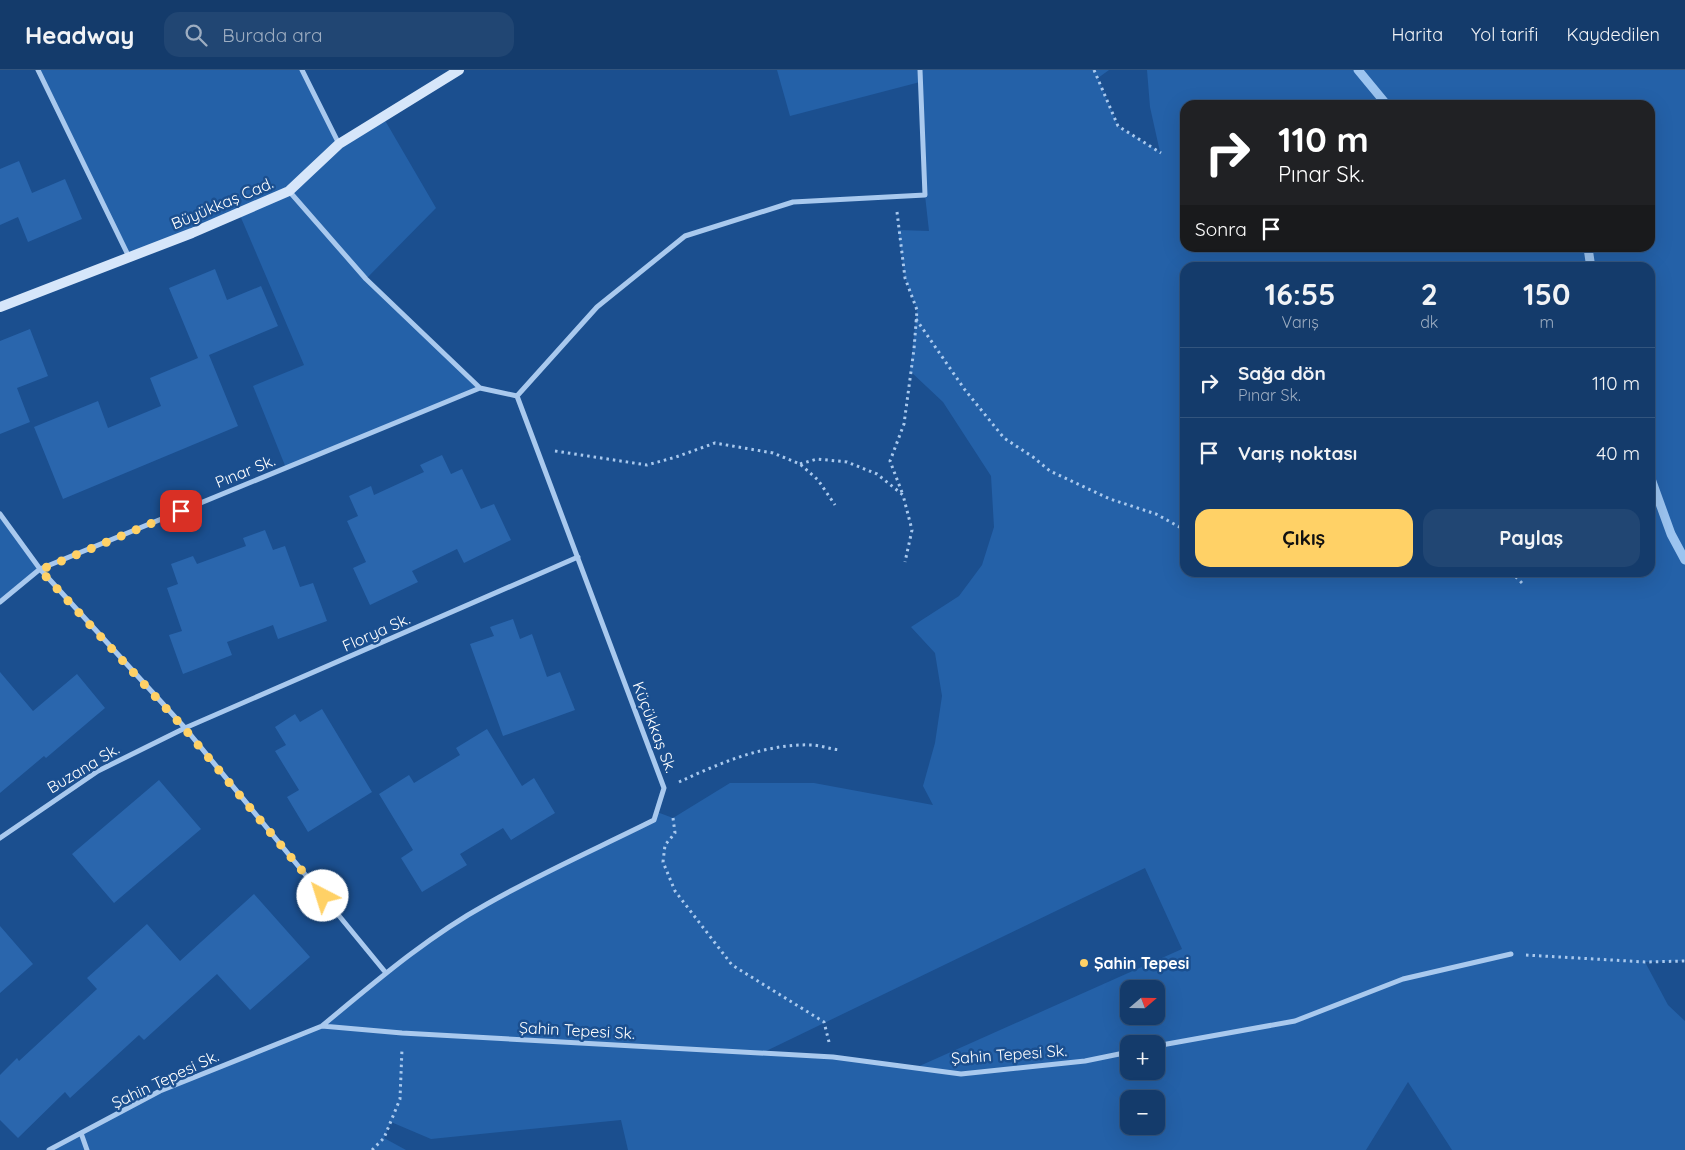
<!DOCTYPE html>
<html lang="tr">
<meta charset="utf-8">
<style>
:root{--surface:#143b6b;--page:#214673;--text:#f1f3f6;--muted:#9dadc1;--line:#33557e;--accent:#ffd166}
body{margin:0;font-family:Quicksand,sans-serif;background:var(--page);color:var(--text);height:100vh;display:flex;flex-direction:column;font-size:19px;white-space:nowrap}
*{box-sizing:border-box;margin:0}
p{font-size:16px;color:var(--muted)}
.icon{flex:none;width:28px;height:28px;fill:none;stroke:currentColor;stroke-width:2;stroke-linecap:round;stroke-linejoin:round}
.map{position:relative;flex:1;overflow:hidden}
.panel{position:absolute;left:1180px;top:192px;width:475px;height:315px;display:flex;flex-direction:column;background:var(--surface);border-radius:15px;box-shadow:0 5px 20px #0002,0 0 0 1px var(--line)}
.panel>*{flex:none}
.banner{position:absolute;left:1180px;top:30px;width:475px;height:152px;border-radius:15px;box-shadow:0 5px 20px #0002,0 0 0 1px var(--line);background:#202124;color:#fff;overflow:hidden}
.needle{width:32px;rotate:70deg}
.fabs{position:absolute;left:1120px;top:910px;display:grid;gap:10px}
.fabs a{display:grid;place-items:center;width:45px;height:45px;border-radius:10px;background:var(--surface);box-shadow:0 5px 20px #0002,0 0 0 1px var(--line);font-size:25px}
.pin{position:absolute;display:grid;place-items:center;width:42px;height:42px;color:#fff;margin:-21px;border-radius:10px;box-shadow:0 2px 8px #0006}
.me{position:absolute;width:55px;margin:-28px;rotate:320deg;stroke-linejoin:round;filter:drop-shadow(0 0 4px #0008)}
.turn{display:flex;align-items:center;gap:18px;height:105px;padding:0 15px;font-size:22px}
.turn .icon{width:65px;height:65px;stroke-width:2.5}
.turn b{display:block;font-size:35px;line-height:42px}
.then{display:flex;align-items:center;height:48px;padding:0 15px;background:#0003;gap:10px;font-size:19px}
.eta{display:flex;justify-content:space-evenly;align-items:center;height:85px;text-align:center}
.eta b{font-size:30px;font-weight:700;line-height:35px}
.action{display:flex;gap:10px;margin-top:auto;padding:10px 15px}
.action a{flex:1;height:58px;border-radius:15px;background:var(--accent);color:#111;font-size:20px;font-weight:700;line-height:58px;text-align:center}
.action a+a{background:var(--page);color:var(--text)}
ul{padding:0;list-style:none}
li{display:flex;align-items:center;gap:15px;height:70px;padding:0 15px;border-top:1px solid var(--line)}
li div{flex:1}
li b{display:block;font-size:19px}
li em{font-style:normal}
header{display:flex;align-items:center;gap:30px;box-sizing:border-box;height:70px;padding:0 25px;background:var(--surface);border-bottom:1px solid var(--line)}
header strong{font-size:24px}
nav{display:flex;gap:28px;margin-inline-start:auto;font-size:18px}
.search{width:350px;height:45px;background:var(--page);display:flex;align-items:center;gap:12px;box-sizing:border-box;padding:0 18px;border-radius:15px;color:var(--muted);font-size:19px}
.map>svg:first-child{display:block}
.green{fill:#2461a8;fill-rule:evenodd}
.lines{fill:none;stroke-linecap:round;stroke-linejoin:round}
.stream{stroke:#9cc4f0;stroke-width:9}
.building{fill:#2a66ad}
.path{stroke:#a9c9ee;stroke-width:3;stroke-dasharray:2.5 4;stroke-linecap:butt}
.street{stroke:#a9c9ee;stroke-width:5}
.secondary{stroke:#d6e6fa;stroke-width:10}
.route{stroke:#ffd166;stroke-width:9;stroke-dasharray:0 16.2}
.poi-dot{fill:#ffd166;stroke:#1b4f8f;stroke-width:2}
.labels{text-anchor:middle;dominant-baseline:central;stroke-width:5;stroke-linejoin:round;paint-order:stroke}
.street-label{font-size:16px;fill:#fff;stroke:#1b4f8f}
.poi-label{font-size:16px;font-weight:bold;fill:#fff;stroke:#1b4f8f;text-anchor:start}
</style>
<header>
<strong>Headway</strong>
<div class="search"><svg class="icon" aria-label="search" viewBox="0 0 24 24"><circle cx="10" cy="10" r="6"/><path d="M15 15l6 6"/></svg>Burada ara</div>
<nav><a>Harita</a><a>Yol tarifi</a><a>Kaydedilen</a></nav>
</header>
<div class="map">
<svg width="1685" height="1080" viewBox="0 0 1685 1080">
<rect width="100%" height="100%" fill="#1b4f8f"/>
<path class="green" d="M38 0H302L339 74 383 47 436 138 366 209 480 318 286 398 253 316 304 295 239 143 129 187Z
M777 0H1109L1098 8 1118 56 1160 82 1150 37 1147 0H1685V891L1645 892 1668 935 1685 951V1080H1452L1408 1012 1366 1080H628L621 1050 431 1069 391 1052 384 1068 406 1080H49L160 1021 322 956 386 903 487 834 654 750 657 742 673 748 730 713H814L933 735 923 716 935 673 942 626 935 583 911 557 959 526 982 495 994 457 991 406 943 332 910 301 917 240 905 208 898 160 929 161 925 125 920 12 790 46ZM1185 35H1650V178H1185ZM1185 198H1650V502H1185ZM1145 798 1182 879 915 998 833 987 762 983ZM1129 919H1156V946H1129ZM1129 974H1156V1001H1129ZM1129 1029H1156V1056H1129Z
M0 444 40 499 0 532Z"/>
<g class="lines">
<path class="stream" d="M1358 0 1387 35
M1588 178 1591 198
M1650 406 1671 464 1685 490"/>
</g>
<path class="building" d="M19 91 32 123 65 109 82 149 28 172 18 147 0 155V99Z
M215 199 227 230 261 216 278 256 209 285 238 356 63 429 34 357 98 331 108 358 161 336 150 308 198 288 169 218Z
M30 259 48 306 17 318 30 352 0 364V271Z
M442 385 451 404 462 399 481 439 494 434 511 470 464 493 457 479 412 501 418 512 370 535 353 498 366 492 347 451 358 446 349 426 371 416 374 425 424 402 420 395Z
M265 460 273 480 285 476 300 517 313 513 327 551 278 569 273 555 227 572 232 585 183 604 169 565 182 561 167 518 178 514 171 494 193 486 197 494 246 476 243 468Z
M513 549 520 569 532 564 547 607 560 602 575 640 503 666 470 574 494 566 490 557Z
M0 602 33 641 77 604 105 638 46 688 44 686 0 723Z
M322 639 372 722 308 762 287 727 299 720 275 681 286 675 275 657 295 644 300 652Z
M487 659 522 716 534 708 555 743 511 770 503 758 460 784 467 795 422 822 401 788 413 780 379 724 409 705 414 713 460 685 456 678Z
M159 710 201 759 114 833 72 784Z
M254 824 310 887 250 940 217 904 144 970 139 965 70 1028 65 1022 18 1068 0 1050V1005L17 988 19 991 97 919 87 908 147 854 180 891Z
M0 856 33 894 0 923Z"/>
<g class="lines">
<path class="path" d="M1094 0 1118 56 1161 83
M897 142 905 208 917 240 914 279 904 354 890 391 903 425
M916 249 965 320 1004 368 1033 387 1050 401 1110 429 1156 444 1185 460
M555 381 647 395 676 387 715 373 773 383 800 394 818 410 835 435
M800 394 817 389 847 392 877 404 903 425 912 460 905 492
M1511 502 1522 513
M679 712C720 693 766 673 813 675 822 676 831 679 840 680
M673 748 675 763 665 775 663 792 675 821 732 895 824 952 829 972
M1526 885 1645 892 1685 891
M372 1080 384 1068 400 1029 402 979"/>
<path class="street" d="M38 0 129 187
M302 0 339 74
M289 121 366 209 480 318
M517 326 597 237 685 166 793 132 925 125 920 0
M0 444 40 499 185 658 386 903
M0 532 40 499 480 318
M0 768 98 701 185 658 578 487
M322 956C375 912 427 867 487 834 541 803 598 778 654 750L664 718 517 326 480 318
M1156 976 1295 951 1403 909 1511 884
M81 1063 87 1080
M49 1080 160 1021 322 956 402 963 833 987 961 1004 1085 991 1129 982"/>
<path class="secondary" d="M0 237 192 163 289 121 339 74 459 0"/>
</g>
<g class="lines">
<path class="route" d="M181 441 40 500 184 658 323 826"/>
</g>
<circle class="poi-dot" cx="1084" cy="893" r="5"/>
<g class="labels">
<g class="street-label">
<text transform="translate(222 133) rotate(-23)">Büyükkaş Cad.</text>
<text transform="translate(245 401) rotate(-22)">Pınar Sk.</text>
<text transform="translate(376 562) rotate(-24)">Florya Sk.</text>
<text transform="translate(655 657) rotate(69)">Küçükkaş Sk.</text>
<text transform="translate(83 698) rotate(-31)">Buzana Sk.</text>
<text transform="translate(577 960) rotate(3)">Şahin Tepesi Sk.</text>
<text transform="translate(1009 984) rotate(-4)">Şahin Tepesi Sk.</text>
<text transform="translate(165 1009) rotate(-25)">Şahin Tepesi Sk.</text>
</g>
<g class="poi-label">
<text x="1094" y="893">Şahin Tepesi</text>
</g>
</g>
</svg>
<div class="fabs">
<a><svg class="needle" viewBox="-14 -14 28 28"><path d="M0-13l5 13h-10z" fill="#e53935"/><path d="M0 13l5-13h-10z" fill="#9dadc1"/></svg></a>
<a>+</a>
<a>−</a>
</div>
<div class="pin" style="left:181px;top:441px;background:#d93025"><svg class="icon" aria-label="arrive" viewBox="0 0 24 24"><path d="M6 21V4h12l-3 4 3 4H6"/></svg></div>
<svg class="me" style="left:323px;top:826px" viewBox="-20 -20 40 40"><circle r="19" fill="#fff"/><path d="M0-13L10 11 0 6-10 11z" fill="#ffd166"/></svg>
<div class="banner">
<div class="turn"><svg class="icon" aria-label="right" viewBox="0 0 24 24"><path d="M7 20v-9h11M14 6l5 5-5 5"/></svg><div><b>110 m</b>Pınar Sk.</div></div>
<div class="then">Sonra<svg class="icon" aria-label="arrive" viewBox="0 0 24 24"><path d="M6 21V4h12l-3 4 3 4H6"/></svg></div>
</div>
<section class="panel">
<div class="eta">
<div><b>16:55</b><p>Varış</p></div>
<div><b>2</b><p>dk</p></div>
<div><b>150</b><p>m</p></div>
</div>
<ul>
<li><svg class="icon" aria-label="right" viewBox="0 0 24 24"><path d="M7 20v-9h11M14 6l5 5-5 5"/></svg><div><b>Sağa dön</b><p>Pınar Sk.</p></div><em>110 m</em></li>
<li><svg class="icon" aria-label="arrive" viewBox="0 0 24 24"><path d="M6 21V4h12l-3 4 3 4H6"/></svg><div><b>Varış noktası</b></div><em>40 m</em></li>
</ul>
<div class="action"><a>Çıkış</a><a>Paylaş</a></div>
</section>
</div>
